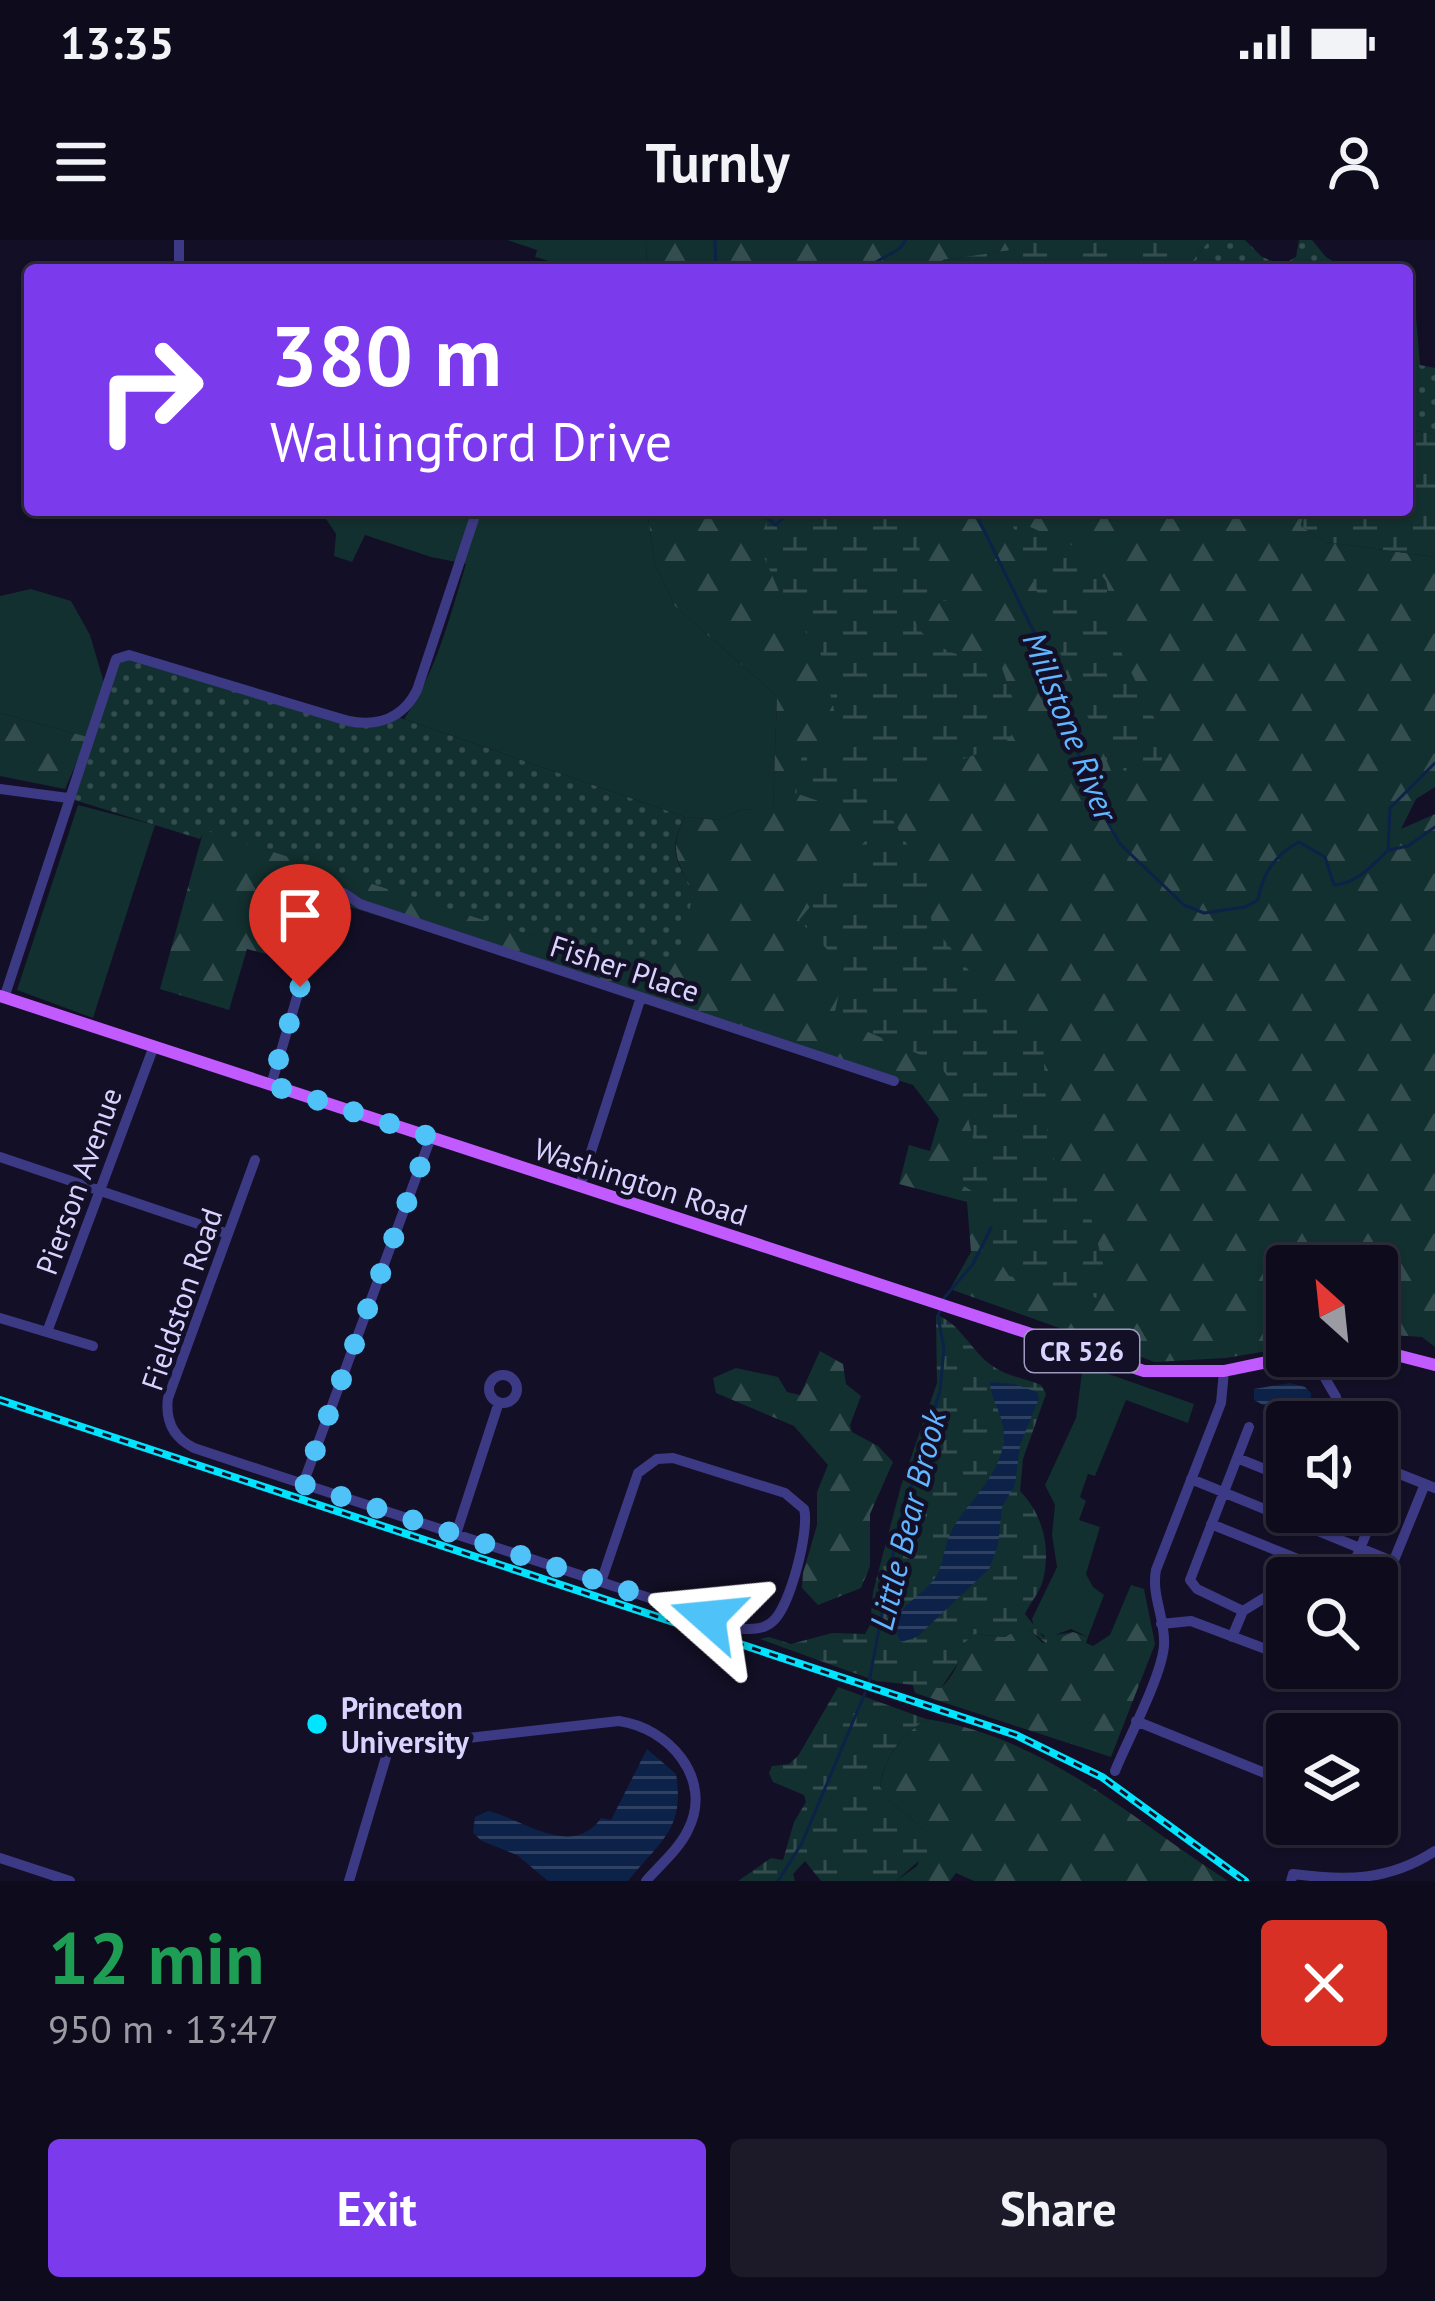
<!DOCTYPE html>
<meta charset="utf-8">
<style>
:root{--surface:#0e0b1c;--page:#1c1929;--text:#f1f3f6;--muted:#9b9ba3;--line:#2e2b3b;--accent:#7c3aed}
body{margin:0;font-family:"PT Sans",sans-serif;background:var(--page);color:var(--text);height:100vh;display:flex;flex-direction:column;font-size:45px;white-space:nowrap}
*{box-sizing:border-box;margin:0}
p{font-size:39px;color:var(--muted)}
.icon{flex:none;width:66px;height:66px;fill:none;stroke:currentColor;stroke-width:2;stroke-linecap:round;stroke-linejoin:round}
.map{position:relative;height:1641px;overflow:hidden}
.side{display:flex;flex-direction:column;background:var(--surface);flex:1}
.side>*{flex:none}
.hud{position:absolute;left:24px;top:24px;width:1389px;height:252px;border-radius:12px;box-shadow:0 3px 9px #0004,0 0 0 3px var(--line);background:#7c3aed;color:#fff;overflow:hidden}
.needle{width:78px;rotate:333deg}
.buttons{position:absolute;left:1266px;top:1005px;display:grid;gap:24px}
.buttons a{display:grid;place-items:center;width:132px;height:132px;border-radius:12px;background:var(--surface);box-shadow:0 3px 9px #0004,0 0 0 3px var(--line);font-size:60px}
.pin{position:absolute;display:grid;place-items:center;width:102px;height:102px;color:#fff;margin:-123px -51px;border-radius:50% 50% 50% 0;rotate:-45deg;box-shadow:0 0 12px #0007}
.pin .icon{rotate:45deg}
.me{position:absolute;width:132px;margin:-66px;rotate:288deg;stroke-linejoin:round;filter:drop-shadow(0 0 9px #0008)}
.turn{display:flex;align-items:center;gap:42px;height:252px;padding:0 48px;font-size:54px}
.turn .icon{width:156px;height:156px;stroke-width:2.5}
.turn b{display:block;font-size:84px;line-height:102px}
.round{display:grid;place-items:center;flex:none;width:126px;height:126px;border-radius:12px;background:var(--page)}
.summary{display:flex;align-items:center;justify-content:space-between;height:204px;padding:0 48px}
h1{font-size:72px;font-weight:700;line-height:90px;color:#1e9e55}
.action{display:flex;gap:24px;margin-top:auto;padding:24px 48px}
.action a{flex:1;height:138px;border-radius:12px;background:var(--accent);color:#fff;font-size:48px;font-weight:700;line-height:138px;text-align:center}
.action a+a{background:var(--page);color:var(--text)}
.status{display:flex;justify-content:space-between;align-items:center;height:84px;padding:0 60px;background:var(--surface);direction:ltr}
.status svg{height:33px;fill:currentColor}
header{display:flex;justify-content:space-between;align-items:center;height:156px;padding:0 48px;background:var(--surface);font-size:54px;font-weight:700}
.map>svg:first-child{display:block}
.grass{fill:#12302f}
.forest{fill:url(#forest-firs)}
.wetland{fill:url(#wetland-marsh)}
.park{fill:url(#park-dots)}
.water{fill:url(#water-rules)}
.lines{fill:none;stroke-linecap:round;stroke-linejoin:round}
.stream{stroke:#0c2248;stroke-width:3}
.minor{stroke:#3d3a85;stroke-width:10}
.major{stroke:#c25bff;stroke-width:12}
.rail-casing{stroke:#00e5ff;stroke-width:8}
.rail{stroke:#130f26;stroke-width:3;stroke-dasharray:9;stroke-linecap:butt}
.route{stroke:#4fc3f7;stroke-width:21;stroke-dasharray:0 37.8}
.poi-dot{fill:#00e5ff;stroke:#130f26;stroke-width:4.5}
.labels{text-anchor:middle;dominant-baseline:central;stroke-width:9;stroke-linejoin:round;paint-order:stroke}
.shield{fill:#130f26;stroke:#9e99be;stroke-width:3}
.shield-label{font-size:27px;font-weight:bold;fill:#d9d4ff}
.street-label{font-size:30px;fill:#d9d4ff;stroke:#130f26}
.poi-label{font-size:30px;font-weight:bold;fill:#d9d4ff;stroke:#130f26;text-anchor:start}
.water-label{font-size:33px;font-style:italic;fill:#62b6ff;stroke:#130f26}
</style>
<div class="status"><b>13:35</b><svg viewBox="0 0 49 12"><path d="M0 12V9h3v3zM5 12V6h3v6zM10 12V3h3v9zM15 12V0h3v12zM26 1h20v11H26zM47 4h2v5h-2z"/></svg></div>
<header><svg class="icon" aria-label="menu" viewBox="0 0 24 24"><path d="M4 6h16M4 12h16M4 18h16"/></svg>Turnly<svg class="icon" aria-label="person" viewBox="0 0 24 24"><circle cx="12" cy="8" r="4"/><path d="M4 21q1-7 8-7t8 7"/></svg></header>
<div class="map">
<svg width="1435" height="1641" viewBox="0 0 1435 1641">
<defs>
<pattern id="forest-firs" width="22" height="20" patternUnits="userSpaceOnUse" patternTransform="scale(3)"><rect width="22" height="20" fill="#12302f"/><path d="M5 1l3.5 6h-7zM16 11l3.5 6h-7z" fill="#344d4e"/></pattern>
<pattern id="wetland-marsh" width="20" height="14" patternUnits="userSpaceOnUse" patternTransform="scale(3)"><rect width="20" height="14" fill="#12302f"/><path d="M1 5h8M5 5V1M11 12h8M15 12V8" fill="none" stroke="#344d4e"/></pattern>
<pattern id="park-dots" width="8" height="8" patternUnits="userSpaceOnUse" patternTransform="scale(3)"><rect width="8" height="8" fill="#12302f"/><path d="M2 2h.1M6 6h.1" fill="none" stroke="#344d4e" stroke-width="1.8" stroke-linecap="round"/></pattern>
<pattern id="water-rules" width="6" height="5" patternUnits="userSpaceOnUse" patternTransform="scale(3)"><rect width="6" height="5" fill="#0c2248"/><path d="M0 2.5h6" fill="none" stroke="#2f4163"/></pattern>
</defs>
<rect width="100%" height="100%" fill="#130f26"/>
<path class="grass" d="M507 0H646L647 30H566V26L535 17 537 10Z
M320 270H647L655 324 675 366 777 456 773 572 743 569 717 580 685 577 404 479C436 433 450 376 466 324L431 317 365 295 352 322 334 316 336 294Z
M31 349 71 361 90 395 105 446 88 497 0 473V356Z
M78 565 155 585 93 778 17 750Z
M1083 1125 1194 1164 1188 1183 1126 1160 1095 1236 1088 1234 1080 1257 1086 1261 1079 1280 1100 1287 1086 1334 1093 1347 1104 1355 1088 1397 1071 1389 1047 1398 1034 1388 1032 1379 1057 1327 1052 1295 1055 1265 1045 1245 1076 1178Z"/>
<path class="forest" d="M646 0H1008L1013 10 943 20 936 30H647Z
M647 270H1304L1301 286 1325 302 1435 317V547L1416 559 1401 589 1435 574V1107L1422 1097 1377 1094V1026H1287L1286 1108 1226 1118 1155 1122 950 1049 971 1012 967 962 899 944 909 905 930 911 939 879 913 845 325 659 307 725 247 709 229 770 160 749 204 589 614 722 693 650C676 623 669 607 685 577L717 580 743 569 773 571 777 456 675 366 655 324Z
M0 473 88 497 65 549 0 536Z
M820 1111 843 1124 846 1144 861 1156 850 1185 852 1192 878 1206 893 1222 870 1274V1326L861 1348 818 1365 802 1348 803 1333 817 1285V1252L828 1225 794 1186 716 1153 713 1138 736 1128 778 1137 787 1152 800 1155Z
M1131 1345 1144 1349 1155 1404 1111 1517 915 1453 912 1443 941 1448C953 1437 961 1420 963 1404L975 1394 1005 1397 1024 1385 1043 1403 1073 1392 1088 1397 1086 1403 1093 1406 1110 1395Z
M926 1479C1046 1497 1130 1578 1228 1641H974L956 1633 950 1641H896L917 1626 929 1594 889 1560 880 1548C885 1514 899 1499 926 1479Z"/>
<path class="wetland" d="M1008 0H1210L1185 30H936L943 20 1012 10Z
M1407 190 1435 194V317L1325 302 1301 286 1304 270H1407Z
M772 270H916L921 325 955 359 912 366C914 410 967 416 1002 428L1021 483 1004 504 898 543 891 577 926 637 932 685 1004 774 1043 802 1048 903 1062 942 1087 962 1108 1043 1097 1058 1009 1036 982 992 996 966 951 938 973 898 965 866 939 823 834 777 844 727 799 680 865 601 851 572 795 553 803 510 842 503 820 411 784 363 758 303Z
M1010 278 1083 310 1106 341 1122 414 1165 500 1161 524 1112 533 1053 396Z
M936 1075C959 1081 973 1114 994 1127 1007 1136 1027 1139 1041 1145L1046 1154 1023 1219 1020 1251C1043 1275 1051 1307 1043 1340 1040 1352 1030 1363 1025 1374L1043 1397 1073 1392 1047 1404 1024 1386 1005 1397 975 1394 963 1404 962 1417 941 1448 876 1441 760 1399 769 1397 791 1404 832 1393 865 1394 870 1385 873 1352 901 1246 937 1143Z
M838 1447 926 1479C899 1499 885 1514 880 1547L889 1560 929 1594 928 1613 896 1641H821L805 1621 793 1634 795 1641H738L771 1618 783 1620 794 1582 806 1562 804 1555 773 1542 769 1533 772 1526 789 1524 798 1516Z"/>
<path class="park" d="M1210 0H1245L1262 17 1282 25 1296 17 1299 0H1312L1326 17 1347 30H1185Z
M1407 37 1416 77 1420 125 1435 128V194L1407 190Z
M129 415 376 483 395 476 685 577C668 609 675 621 693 650L683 710 665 725 614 722 205 590 200 599 68 558 111 427Z"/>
<path class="water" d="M990 1142 1014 1144 1037 1152 1039 1158 1020 1205 1015 1245 1002 1267 998 1305 989 1329 917 1397 901 1402C881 1371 923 1359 936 1336 944 1323 944 1306 951 1292 968 1259 1003 1236 1004 1195 1004 1175 990 1159 990 1142Z
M1290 1143 1305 1147 1311 1153V1165L1265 1166 1254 1160V1149Z
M647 1509 676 1534C685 1589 661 1600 628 1641H548L517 1615 482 1601 473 1593 475 1577 488 1571C521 1578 572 1620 601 1578L611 1580Z"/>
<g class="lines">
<path class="stream" d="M715 0 716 30
M862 30 899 9 906 0
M757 270 776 285 791 270
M974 270 1055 435 1062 460 1061 483 1092 539 1102 572 1120 604 1184 665 1204 673 1245 667 1258 660C1262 634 1276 614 1299 602L1325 617 1334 645C1356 644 1373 625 1388 610L1390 568 1435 523
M1389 610 1408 606 1435 587
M944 1058 973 1024 991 988
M869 1442 898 1289 940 1151 944 1109 938 1076 941 1067
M778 1641 802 1603 865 1453"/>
<path class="minor" d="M179 0V30
M0 549 68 558
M344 653 360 664 894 841
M4 758 116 419 129 415 348 481C378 487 403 478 417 450L477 270
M271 845 300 747
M0 917 228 994
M255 920 168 1158C165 1181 174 1198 194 1208L601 1342
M580 946 640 760
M0 1078 93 1106
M47 1092 154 806
M1322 1133 1336 1157 1343 1182
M489 1149a14 14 0 1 1 28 0a14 14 0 1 1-28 0Z
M673 1218 785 1253 804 1269C810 1289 790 1368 772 1382 764 1389 754 1389 744 1389L601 1342 638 1233 657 1219Z
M1237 1218 1287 1238
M1377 1225 1435 1248
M1191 1239 1394 1322
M303 1244 431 897
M1377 1267 1387 1242
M1211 1284 1345 1338
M456 1294 499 1162
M1297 1338 1310 1324
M1348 1338 1375 1272
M1377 1362 1425 1244
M1243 1371 1197 1349 1190 1340 1249 1187
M1161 1384 1191 1381 1287 1417
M1232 1397 1243 1371 1287 1344
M1136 1481 1287 1542
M1115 1531C1128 1499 1161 1438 1164 1406 1166 1380 1151 1356 1156 1330L1221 1163 1224 1131
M0 1618 70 1641
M349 1641 389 1507 619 1481C669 1488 714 1539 688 1590 679 1609 660 1625 646 1641
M1291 1641 1293 1634C1346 1641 1389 1641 1435 1611"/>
<path class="major" d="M0 756 1144 1131H1224L1296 1116
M1377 1110 1435 1125
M1285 1123 1332 1134 1365 1116"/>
<g class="rail-casing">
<path id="rail" d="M0 1160 1016 1495 1102 1537 1245 1641"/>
</g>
<use href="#rail" class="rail"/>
</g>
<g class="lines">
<path class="route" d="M300 747 271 845 431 897 303 1244 708 1377"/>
</g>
<circle class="poi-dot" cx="317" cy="1484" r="12"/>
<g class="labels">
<rect class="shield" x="1025" y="1090" width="114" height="42" rx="9"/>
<g class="shield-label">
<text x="1082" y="1111">CR 526</text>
</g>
<g class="street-label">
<text transform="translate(625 728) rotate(18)">Fisher Place</text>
<text transform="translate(78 941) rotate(-70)">Pierson Avenue</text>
<text transform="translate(641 941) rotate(18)">Washington Road</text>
<text transform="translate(181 1059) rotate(-71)">Fieldston Road</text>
</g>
<g class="poi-label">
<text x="341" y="1467">Princeton<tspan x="341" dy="34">University</tspan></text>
</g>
<g class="water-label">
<text transform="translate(1071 486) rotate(68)">Millstone River</text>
<text transform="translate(907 1280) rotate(-76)">Little Bear Brook</text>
</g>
</g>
</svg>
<div class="buttons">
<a><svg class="needle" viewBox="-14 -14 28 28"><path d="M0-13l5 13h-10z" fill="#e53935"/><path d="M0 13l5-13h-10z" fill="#9b9ba3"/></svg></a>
<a><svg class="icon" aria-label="sound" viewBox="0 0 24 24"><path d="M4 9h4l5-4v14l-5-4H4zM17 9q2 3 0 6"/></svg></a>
<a><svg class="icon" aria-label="search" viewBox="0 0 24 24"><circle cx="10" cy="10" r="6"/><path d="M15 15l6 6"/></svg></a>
<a><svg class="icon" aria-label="layers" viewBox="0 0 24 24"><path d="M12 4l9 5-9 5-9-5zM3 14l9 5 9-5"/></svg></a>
</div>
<div class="pin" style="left:300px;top:747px;background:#d93025"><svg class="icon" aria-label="arrive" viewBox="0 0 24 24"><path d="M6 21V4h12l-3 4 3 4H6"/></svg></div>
<svg class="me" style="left:708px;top:1377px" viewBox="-20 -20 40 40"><path d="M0-17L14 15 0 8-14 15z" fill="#4fc3f7" stroke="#fff" stroke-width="4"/></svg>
<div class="hud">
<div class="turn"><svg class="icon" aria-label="right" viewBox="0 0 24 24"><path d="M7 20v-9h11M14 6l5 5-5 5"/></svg><div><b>380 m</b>Wallingford Drive</div></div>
</div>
</div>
<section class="side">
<div class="summary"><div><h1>12 min</h1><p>950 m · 13:47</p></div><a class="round" style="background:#d93025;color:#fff"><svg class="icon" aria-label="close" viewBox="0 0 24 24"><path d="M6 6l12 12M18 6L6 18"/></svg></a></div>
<div class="action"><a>Exit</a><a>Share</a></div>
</section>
